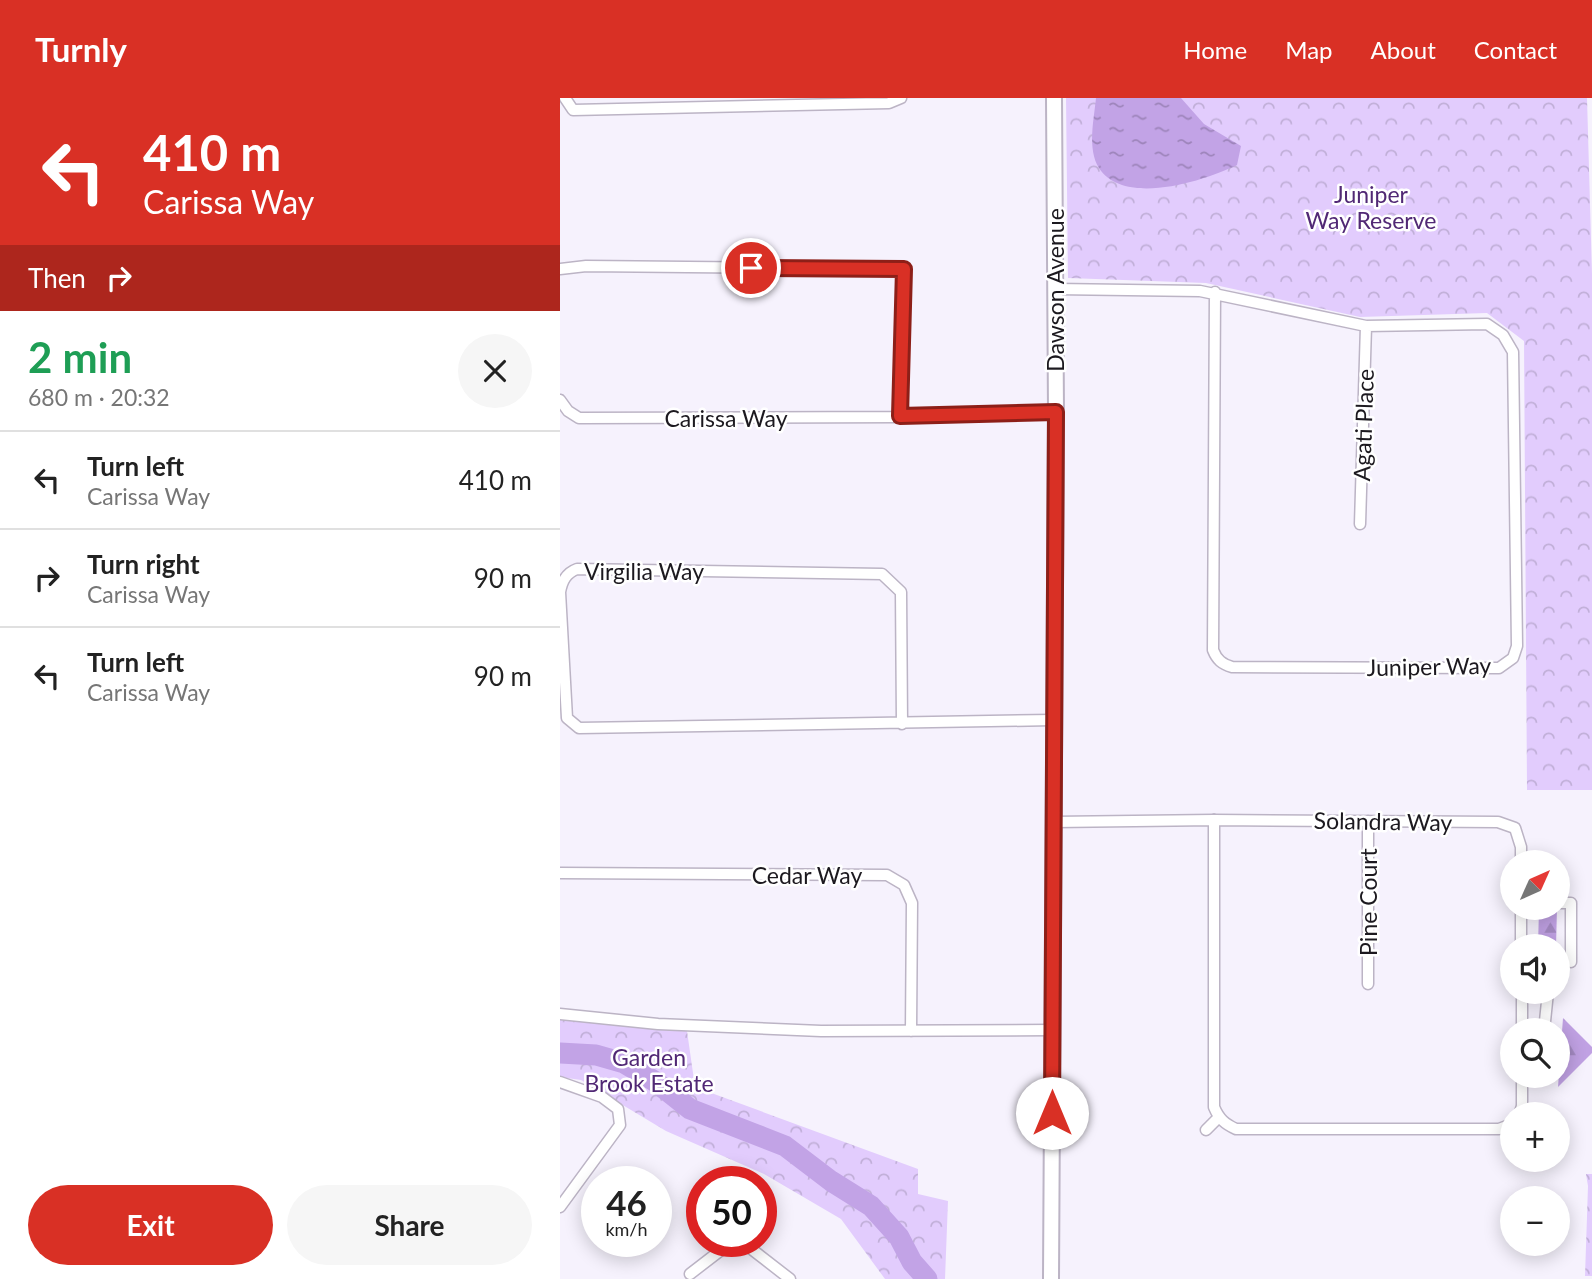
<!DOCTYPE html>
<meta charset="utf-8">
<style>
:root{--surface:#fff;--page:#f6f6f6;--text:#222;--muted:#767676;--line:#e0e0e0;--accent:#d93025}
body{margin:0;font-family:Lato,sans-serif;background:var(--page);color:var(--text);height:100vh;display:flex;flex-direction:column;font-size:26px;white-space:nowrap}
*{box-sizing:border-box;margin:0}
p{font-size:23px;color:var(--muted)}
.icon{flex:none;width:38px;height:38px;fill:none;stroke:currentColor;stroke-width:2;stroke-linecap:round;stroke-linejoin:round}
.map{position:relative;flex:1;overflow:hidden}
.panel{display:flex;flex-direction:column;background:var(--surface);width:560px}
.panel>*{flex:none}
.hud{background:#d93025;color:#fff;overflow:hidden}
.needle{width:46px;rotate:45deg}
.tools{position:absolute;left:940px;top:752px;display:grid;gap:14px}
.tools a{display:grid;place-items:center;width:70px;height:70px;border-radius:50%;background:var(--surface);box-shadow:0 4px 18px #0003;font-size:35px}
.speed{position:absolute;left:21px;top:1068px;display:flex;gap:14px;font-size:35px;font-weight:700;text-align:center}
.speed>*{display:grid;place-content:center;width:91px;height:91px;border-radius:50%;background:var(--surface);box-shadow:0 4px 18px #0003;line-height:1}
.speed small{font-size:18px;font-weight:400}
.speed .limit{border:10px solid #d22;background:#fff;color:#111}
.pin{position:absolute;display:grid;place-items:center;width:60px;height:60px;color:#fff;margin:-30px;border:4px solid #fff;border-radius:50%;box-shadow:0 2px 7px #0007}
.me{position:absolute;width:77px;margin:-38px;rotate:0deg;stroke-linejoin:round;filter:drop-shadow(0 0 5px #0008)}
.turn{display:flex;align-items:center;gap:24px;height:147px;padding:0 28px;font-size:32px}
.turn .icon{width:91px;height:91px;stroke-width:2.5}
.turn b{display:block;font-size:49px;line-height:60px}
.then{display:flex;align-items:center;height:66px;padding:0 28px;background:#0003;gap:14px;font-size:26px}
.round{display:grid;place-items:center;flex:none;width:74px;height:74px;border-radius:37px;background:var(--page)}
.headline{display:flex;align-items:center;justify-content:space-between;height:119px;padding:0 28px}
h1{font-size:42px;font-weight:700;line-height:52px;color:#1e9e55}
.primary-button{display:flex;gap:14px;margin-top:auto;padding:14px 28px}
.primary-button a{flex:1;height:80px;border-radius:42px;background:var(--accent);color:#fff;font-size:28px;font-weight:700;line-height:80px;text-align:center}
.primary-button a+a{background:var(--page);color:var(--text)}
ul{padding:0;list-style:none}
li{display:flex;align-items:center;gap:21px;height:98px;padding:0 28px;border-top:2px solid var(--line)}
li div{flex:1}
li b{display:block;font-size:26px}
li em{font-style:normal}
header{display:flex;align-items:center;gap:42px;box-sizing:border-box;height:98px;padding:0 35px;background:var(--accent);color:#fff}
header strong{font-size:33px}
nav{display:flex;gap:38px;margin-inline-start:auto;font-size:24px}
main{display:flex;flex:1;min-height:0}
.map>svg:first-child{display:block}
.forest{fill:url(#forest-firs)}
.park{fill:url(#park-crowns)}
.water{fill:url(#water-ripples)}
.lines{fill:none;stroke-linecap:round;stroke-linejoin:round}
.river{stroke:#c2a3e6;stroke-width:21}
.minor-casing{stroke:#bcb4c5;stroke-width:13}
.secondary-casing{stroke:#bcb4c5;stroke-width:18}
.minor{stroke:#fff;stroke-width:10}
.secondary{stroke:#fff;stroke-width:14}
.route-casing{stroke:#8d1f18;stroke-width:18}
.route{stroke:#d93025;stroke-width:12}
.labels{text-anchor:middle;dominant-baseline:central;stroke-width:5;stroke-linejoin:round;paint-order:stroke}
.park-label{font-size:23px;fill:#512875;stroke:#fff}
.street-label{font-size:23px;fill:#1c191f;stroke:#fff}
</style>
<header>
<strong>Turnly</strong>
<nav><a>Home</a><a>Map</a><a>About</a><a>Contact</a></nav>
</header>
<main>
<section class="panel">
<div class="hud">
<div class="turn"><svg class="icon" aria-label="left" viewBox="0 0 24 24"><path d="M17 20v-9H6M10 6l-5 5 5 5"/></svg><div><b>410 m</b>Carissa Way</div></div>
<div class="then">Then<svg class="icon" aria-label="right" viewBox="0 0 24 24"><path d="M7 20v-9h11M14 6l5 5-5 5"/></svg></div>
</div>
<div class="headline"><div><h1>2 min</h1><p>680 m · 20:32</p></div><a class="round"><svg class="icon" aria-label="close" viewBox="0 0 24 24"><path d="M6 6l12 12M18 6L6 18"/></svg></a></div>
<ul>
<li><svg class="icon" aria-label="left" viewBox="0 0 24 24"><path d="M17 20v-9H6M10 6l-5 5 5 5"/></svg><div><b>Turn left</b><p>Carissa Way</p></div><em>410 m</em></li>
<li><svg class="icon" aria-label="right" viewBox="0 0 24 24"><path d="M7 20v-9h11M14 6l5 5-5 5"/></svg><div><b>Turn right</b><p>Carissa Way</p></div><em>90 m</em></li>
<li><svg class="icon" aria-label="left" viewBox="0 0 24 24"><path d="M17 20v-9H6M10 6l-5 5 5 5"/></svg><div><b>Turn left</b><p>Carissa Way</p></div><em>90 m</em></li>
</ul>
<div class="primary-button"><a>Exit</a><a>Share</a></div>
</section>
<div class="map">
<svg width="1032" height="1181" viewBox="0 0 1032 1181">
<defs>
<pattern id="forest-firs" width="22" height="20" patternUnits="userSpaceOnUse" patternTransform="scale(1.75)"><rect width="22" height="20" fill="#c0a1e3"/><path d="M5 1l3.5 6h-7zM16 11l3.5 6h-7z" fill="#a48ac2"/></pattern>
<pattern id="park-crowns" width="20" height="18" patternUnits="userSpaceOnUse" patternTransform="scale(1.75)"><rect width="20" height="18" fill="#e2ccfd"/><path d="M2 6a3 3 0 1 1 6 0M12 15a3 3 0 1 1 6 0" fill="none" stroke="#c1afd8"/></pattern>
<pattern id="water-ripples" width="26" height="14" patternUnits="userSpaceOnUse" patternTransform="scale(1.75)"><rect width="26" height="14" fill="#c2a3e6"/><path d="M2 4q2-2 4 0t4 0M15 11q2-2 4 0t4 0" fill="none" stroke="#9d84ba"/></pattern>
</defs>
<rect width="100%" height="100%" fill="#f6f2fd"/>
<path class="forest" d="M979 810H997L996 849H978Z
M1003 920 1032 949V955L998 989Z"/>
<path class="park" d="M506 0H1027L1032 176V692H967L964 243 927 215 800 219 646 185 508 180Z
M0 919 127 933 135 989 358 1071V1096L388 1103 385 1181H325L281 1121 204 1076 106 1033 21 982 0 979Z
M1026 1076H1032V1178H1025L1028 1088Z"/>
<path class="water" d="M536 0H621L644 26 681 48 677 67C644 83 564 109 539 70 527 51 534 21 536 0Z"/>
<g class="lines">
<path class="river" d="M0 955 36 957 64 965 96 984 130 1011 225 1048 271 1083 311 1108 339 1139 352 1164 367 1181"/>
<g class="minor-casing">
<path id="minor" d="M5 0 13 12 329 5 341 0
M0 171 26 168 344 171 340 319
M495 191 640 193 806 228 927 226 943 237 953 254 957 548 953 560 939 570 672 569C662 566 657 562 653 552L655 194
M0 302 8 313 19 320 340 319 496 314
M800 426 806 228
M342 626 341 494 322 476 17 471C6 475 2 483 0 494L7 620 19 630 493 622
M654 722V1009C659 1021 665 1026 676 1031H939L952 1026
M808 723V886
M494 724 654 722 938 724 955 730 961 749V765
M0 775 327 777 344 787 352 805 351 933
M998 805H1011V864
M961 810V849
M962 894V933
M0 916 98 926 261 933 493 932
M984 933 988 894
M0 984 42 999 58 1011 60 1027 0 1109
M959 1017 962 1008V978
M646 1032 659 1019
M130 1176 165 1149 185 1146 230 1181"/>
</g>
<g class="secondary-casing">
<path id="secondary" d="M491 1181 496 314 494 0"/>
</g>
<use href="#minor" class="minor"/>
<use href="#secondary" class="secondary"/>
</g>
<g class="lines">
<g class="route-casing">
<path id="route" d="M191 170 344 171 340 318 496 314 492 1015"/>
</g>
<use href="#route" class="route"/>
</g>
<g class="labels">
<g class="park-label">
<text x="811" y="96">Juniper<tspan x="811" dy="26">Way Reserve</tspan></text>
<text x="89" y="959">Garden<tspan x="89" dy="26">Brook Estate</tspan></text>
</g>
<g class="street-label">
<text transform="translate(495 192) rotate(-90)">Dawson Avenue</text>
<text x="166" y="320">Carissa Way</text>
<text transform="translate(803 327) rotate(-88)">Agati Place</text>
<text x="84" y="473">Virgilia Way</text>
<text transform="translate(869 568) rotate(-1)">Juniper Way</text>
<text transform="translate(823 723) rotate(1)">Solandra Way</text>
<text x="247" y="777">Cedar Way</text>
<text transform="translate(808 804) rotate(-90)">Pine Court</text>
</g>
</g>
</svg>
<div class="tools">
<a><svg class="needle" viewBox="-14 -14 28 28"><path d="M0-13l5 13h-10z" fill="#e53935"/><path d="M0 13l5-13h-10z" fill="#767676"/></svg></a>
<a><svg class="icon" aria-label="sound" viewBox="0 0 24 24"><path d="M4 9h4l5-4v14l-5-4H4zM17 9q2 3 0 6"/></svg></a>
<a><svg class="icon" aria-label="search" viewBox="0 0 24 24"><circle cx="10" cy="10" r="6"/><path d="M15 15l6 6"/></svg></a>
<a>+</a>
<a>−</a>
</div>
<div class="speed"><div>46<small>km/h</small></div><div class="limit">50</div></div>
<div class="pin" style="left:191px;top:170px;background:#d93025"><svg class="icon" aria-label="arrive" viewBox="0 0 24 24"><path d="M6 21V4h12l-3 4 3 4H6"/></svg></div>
<svg class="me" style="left:492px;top:1015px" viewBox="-20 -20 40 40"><circle r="19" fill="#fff"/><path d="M0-13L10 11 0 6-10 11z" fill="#d93025"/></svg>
</div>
</main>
